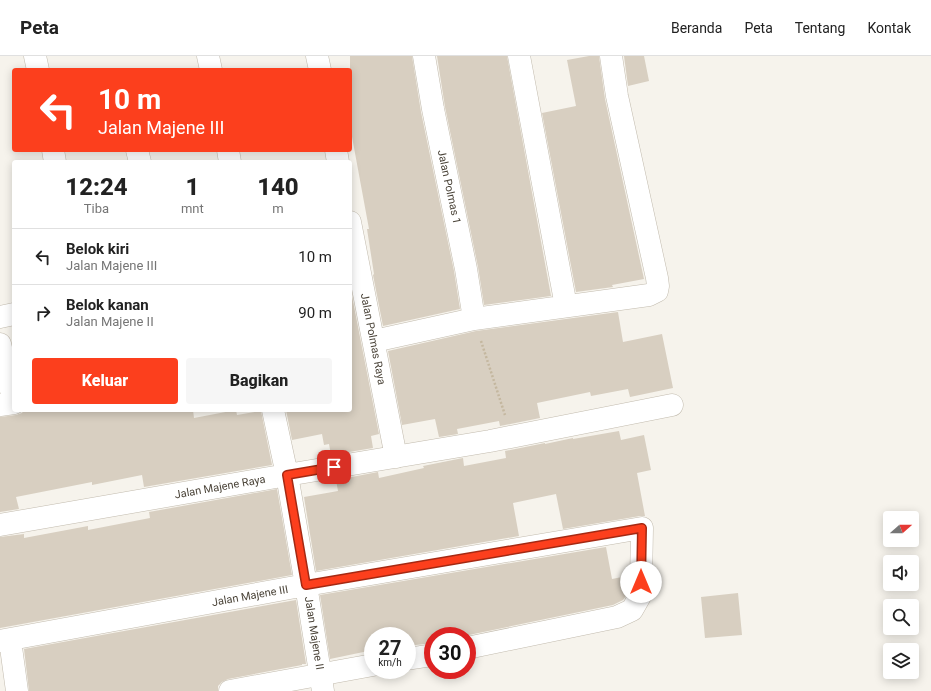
<!DOCTYPE html>
<html lang="id">
<style>
:root{--surface:#fff;--page:#f6f6f6;--text:#222;--muted:#767676;--line:#e0e0e0;--accent:#fc3f1d}
body{margin:0;font-family:Roboto,sans-serif;background:var(--page);color:var(--text);height:100vh;display:flex;flex-direction:column;font-size:15px;white-space:nowrap}
*{box-sizing:border-box;margin:0}
p{font-size:13px;color:var(--muted)}
.icon{flex:none;width:22px;height:22px;fill:none;stroke:currentColor;stroke-width:2;stroke-linecap:round;stroke-linejoin:round}
.map{position:relative;flex:1;overflow:hidden}
.panel{position:absolute;left:12px;top:104px;width:340px;height:252px;display:flex;flex-direction:column;background:var(--surface);border-radius:4px;box-shadow:0 2px 10px #0003}
.panel>*{flex:none}
.guide{position:absolute;left:12px;top:12px;width:340px;height:84px;border-radius:4px;box-shadow:0 2px 10px #0003;background:#fc3f1d;color:#fff;overflow:hidden}
.needle{width:26px;rotate:69deg}
.fabs{position:absolute;left:883px;top:455px;display:grid;gap:8px}
.fabs a{display:grid;place-items:center;width:36px;height:36px;border-radius:4px;background:var(--surface);box-shadow:0 2px 10px #0003;font-size:20px}
.speed{position:absolute;left:364px;top:571px;display:flex;gap:8px;font-size:20px;font-weight:700;text-align:center}
.speed>*{display:grid;place-content:center;width:52px;height:52px;border-radius:50%;background:var(--surface);box-shadow:0 2px 10px #0003;line-height:1}
.speed small{font-size:10px;font-weight:400}
.speed .limit{border:6px solid #d22;background:#fff;color:#111}
.pin{position:absolute;display:grid;place-items:center;width:34px;height:34px;color:#fff;margin:-17px;border-radius:8px;box-shadow:0 2px 6px #0006}
.me{position:absolute;width:44px;margin:-22px;rotate:0deg;stroke-linejoin:round;filter:drop-shadow(0 0 3px #0008)}
.turn{display:flex;align-items:center;gap:14px;height:84px;padding:0 20px;font-size:18px}
.turn .icon{width:52px;height:52px;stroke-width:2.5}
.turn b{display:block;font-size:28px;line-height:34px}
.eta{display:flex;justify-content:space-evenly;align-items:center;height:68px;text-align:center}
.eta b{font-size:24px;font-weight:800;line-height:28px}
.primary-button{display:flex;gap:8px;margin-top:auto;padding:8px 20px}
.primary-button a{flex:1;height:46px;border-radius:4px;background:var(--accent);color:#fff;font-size:16px;font-weight:800;line-height:46px;text-align:center}
.primary-button a+a{background:var(--page);color:var(--text)}
ul{padding:0;list-style:none}
li{display:flex;align-items:center;gap:12px;height:56px;padding:0 20px;border-top:1px solid var(--line)}
li div{flex:1}
li b{display:block;font-size:15px}
li em{font-style:normal}
header{display:flex;align-items:center;gap:24px;box-sizing:border-box;height:56px;padding:0 20px;background:var(--surface);border-bottom:1px solid var(--line)}
header strong{font-size:19px}
nav{display:flex;gap:22px;margin-inline-start:auto;font-size:14px}
.map>svg:first-child{display:block}
.building{fill:#d8cfc1}
.lines{fill:none;stroke-linecap:round;stroke-linejoin:round}
.minor-casing{stroke:#c2bbae;stroke-width:23}
.path{stroke:#c4b79f;stroke-width:2.5;stroke-dasharray:2 2;stroke-linecap:butt}
.minor{stroke:#fff;stroke-width:22}
.route-casing{stroke:#a42913;stroke-width:10}
.route{stroke:#fc3f1d;stroke-width:7}
.labels{text-anchor:middle;dominant-baseline:central;stroke-width:3;stroke-linejoin:round;paint-order:stroke}
.street-label{font-size:11px;fill:#4b4439;stroke:#fff}
</style>
<header>
<strong>Peta</strong>
<nav><a>Beranda</a><a>Peta</a><a>Tentang</a><a>Kontak</a></nav>
</header>
<div class="map">
<svg width="931" height="635" viewBox="0 0 931 635">
<rect width="100%" height="100%" fill="#f6f3ec"/>
<path class="building" d="M350 0H412L421 56 454 215 460 253 383 270 373 219 374 218 367 173H369L350 70Z
M437 0H507L551 240 484 249 478 211 445 51Z
M589 0H599L605 43 644 223 612 229 613 231 576 236 542 57 576 50 567 4Z
M624 0H644L649 25 628 30Z
M350 235H351L379 378 371 380 373 392 331 399 329 388 324 389 322 378 292 384 286 354H350Z
M618 256 623 286 662 278 673 332 630 341 628 333 591 340 590 336 537 347 540 362 500 370 499 365 457 373 458 378 439 381 435 363 402 369 388 295 476 275Z
M24 354H193L194 362 236 354 237 359 261 355 272 409 144 431 142 419 92 429V426L16 441 19 453 0 456V361L16 359 22 357Z
M619 375 621 384 644 379 651 414 637 417 645 460H640L563 473 556 438 513 447 519 480 316 515 304 441 338 435 336 424 378 416 379 422 424 412 423 410 463 402 464 410 506 402 505 395 545 387V388L573 382V383Z
M277 433 292 519 0 572V481L24 478V482L88 470V474L150 462 149 456Z
M606 491 612 523 622 521 626 540 623 544 613 549 464 580H433V587L407 590V580H373V594L330 603 320 539Z
M738 537 742 579 705 582 701 541Z
M296 544 306 608H302V609L228 623 222 626 218 630V635H29L24 593Z"/>
<g class="lines">
<g class="minor-casing">
<path id="minor" d="M35 0 38 14
M208 0 211 14
M317 0 320 14
M424 0 433 53 466 213 474 263
M519 0 566 250
M53 94 55 106
M137 94 140 106
M228 94 230 106
M336 94 338 106
M350 166 396 401
M0 261 14 258
M374 285 474 263 649 239 657 235 658 230 657 222 617 40 611 0
M0 288 14 347 0 349
M273 354 287 419 306 529 323 635
M0 469 287 419 490 385 672 349
M10 584 17 635
M0 585 306 529 642 472 641 526 640 540 632 554 617 561 467 592
M407 603 433 599
M230 635 373 609"/>
</g>
<path class="path" d="M481 285 505 359"/>
<use href="#minor" class="minor"/>
</g>
<g class="lines">
<g class="route-casing">
<path id="route" d="M334 411 287 419 306 529 642 472 641 526"/>
</g>
<use href="#route" class="route"/>
</g>
<g class="labels">
<g class="street-label">
<text transform="translate(449 131) rotate(78)">Jalan Polmas 1</text>
<text transform="translate(373 283) rotate(79)">Jalan Polmas Raya</text>
<text transform="translate(220 431) rotate(-10)">Jalan Majene Raya</text>
<text transform="translate(250 540) rotate(-10)">Jalan Majene III</text>
<text transform="translate(314 577) rotate(81)">Jalan Majene II</text>
</g>
</g>
</svg>
<div class="fabs">
<a><svg class="needle" viewBox="-14 -14 28 28"><path d="M0-13l5 13h-10z" fill="#e53935"/><path d="M0 13l5-13h-10z" fill="#767676"/></svg></a>
<a><svg class="icon" aria-label="sound" viewBox="0 0 24 24"><path d="M4 9h4l5-4v14l-5-4H4zM17 9q2 3 0 6"/></svg></a>
<a><svg class="icon" aria-label="search" viewBox="0 0 24 24"><circle cx="10" cy="10" r="6"/><path d="M15 15l6 6"/></svg></a>
<a><svg class="icon" aria-label="layers" viewBox="0 0 24 24"><path d="M12 4l9 5-9 5-9-5zM3 14l9 5 9-5"/></svg></a>
</div>
<div class="speed"><div>27<small>km/h</small></div><div class="limit">30</div></div>
<div class="pin" style="left:334px;top:411px;background:#d93025"><svg class="icon" aria-label="arrive" viewBox="0 0 24 24"><path d="M6 21V4h12l-3 4 3 4H6"/></svg></div>
<svg class="me" style="left:641px;top:526px" viewBox="-20 -20 40 40"><circle r="19" fill="#fff"/><path d="M0-13L10 11 0 6-10 11z" fill="#fc3f1d"/></svg>
<div class="guide">
<div class="turn"><svg class="icon" aria-label="left" viewBox="0 0 24 24"><path d="M17 20v-9H6M10 6l-5 5 5 5"/></svg><div><b>10 m</b>Jalan Majene III</div></div>
</div>
<section class="panel">
<div class="eta">
<div><b>12:24</b><p>Tiba</p></div>
<div><b>1</b><p>mnt</p></div>
<div><b>140</b><p>m</p></div>
</div>
<ul>
<li><svg class="icon" aria-label="left" viewBox="0 0 24 24"><path d="M17 20v-9H6M10 6l-5 5 5 5"/></svg><div><b>Belok kiri</b><p>Jalan Majene III</p></div><em>10 m</em></li>
<li><svg class="icon" aria-label="right" viewBox="0 0 24 24"><path d="M7 20v-9h11M14 6l5 5-5 5"/></svg><div><b>Belok kanan</b><p>Jalan Majene II</p></div><em>90 m</em></li>
</ul>
<div class="primary-button"><a>Keluar</a><a>Bagikan</a></div>
</section>
</div>
